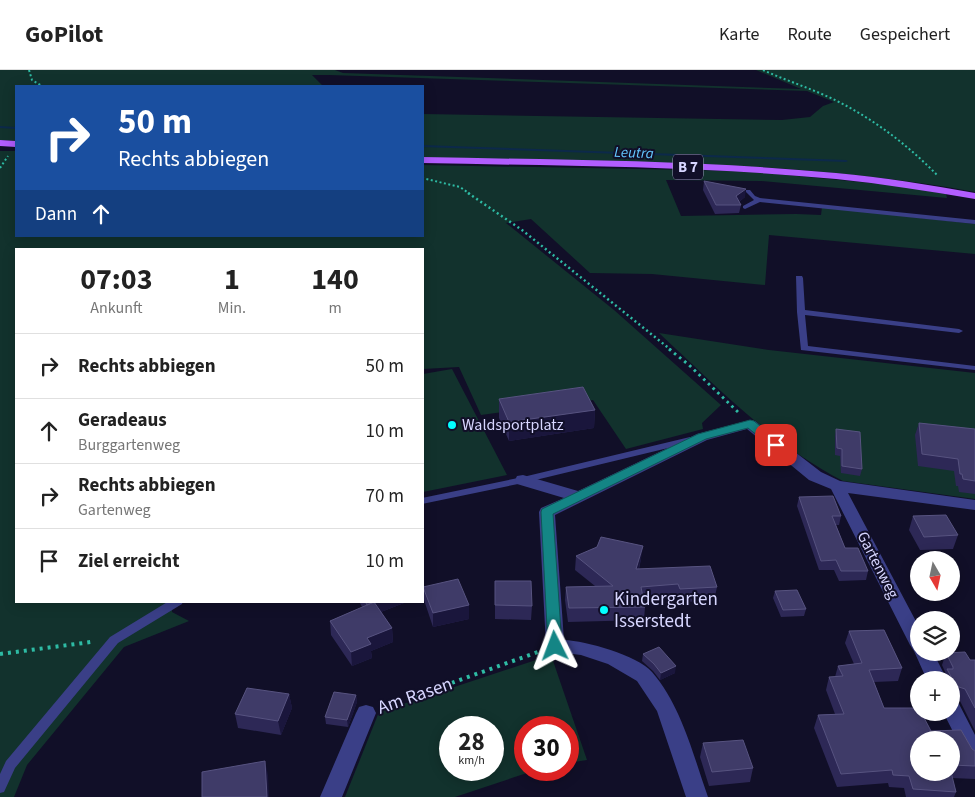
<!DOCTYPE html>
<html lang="de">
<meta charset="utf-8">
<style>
:root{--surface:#fff;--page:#f6f6f6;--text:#222;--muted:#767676;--line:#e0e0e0}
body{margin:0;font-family:"Source Sans 3",sans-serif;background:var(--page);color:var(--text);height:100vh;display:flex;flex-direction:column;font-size:19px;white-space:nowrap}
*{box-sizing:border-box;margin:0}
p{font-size:16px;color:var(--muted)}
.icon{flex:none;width:28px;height:28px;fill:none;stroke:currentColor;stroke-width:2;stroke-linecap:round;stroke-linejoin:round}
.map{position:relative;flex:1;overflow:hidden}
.sheet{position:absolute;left:15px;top:178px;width:409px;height:355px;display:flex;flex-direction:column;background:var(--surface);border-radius:0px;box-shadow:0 2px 12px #0003}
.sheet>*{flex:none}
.top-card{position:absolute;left:15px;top:15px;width:409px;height:152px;border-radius:0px;box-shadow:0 2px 12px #0003;background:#1a4fa0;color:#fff;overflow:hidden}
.needle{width:32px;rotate:171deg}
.fabs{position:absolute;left:910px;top:481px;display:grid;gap:10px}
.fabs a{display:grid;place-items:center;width:50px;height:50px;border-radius:50%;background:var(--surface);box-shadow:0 2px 12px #0003;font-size:25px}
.speed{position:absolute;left:439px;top:646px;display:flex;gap:10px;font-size:25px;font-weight:700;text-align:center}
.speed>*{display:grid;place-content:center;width:65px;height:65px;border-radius:50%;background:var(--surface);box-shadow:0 2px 12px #0003;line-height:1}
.speed small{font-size:12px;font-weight:400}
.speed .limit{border:8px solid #d22;background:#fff;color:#111}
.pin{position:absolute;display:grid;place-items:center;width:42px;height:42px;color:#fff;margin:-21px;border-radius:10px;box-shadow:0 2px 8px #0006}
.me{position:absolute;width:55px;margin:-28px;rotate:357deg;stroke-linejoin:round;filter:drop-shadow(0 0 4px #0008)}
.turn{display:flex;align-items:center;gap:18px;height:105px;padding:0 20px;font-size:22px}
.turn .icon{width:65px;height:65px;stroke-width:2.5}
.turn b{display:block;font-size:35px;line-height:42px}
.then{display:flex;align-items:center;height:48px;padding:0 20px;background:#0003;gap:10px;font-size:19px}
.eta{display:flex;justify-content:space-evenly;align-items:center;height:85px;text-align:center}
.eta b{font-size:30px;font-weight:700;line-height:35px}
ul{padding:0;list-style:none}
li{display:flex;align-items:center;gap:15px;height:65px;padding:0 20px;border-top:1px solid var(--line)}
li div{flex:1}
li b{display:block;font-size:19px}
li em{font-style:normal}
header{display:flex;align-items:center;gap:30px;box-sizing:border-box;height:70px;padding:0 25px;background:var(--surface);border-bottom:1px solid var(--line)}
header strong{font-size:24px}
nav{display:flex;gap:28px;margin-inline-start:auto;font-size:18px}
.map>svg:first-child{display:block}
.green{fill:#12322d;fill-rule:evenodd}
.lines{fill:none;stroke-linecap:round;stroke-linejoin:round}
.stream{fill:#0c294a;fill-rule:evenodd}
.path-far3{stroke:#2ebba4;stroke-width:2;stroke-dasharray:2 2.5;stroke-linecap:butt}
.path-far2{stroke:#2ebba4;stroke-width:2.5;stroke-dasharray:2 3;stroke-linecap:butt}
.path-far1{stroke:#2ebba4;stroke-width:3;stroke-dasharray:2.5 4;stroke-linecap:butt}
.path{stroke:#2ebba4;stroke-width:4;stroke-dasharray:3 5;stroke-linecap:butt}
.lane{fill:#3a3f87;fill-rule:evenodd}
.street{fill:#3a3f87;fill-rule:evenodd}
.primary{fill:#b25dff;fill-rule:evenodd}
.wall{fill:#2d2856;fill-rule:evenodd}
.shaded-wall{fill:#1a163c}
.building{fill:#3f3b68;stroke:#575380}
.route{fill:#148585;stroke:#0d5656}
.poi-dot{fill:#02ffff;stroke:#110f28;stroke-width:2}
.labels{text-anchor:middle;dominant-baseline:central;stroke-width:4;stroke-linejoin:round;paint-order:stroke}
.far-water-label{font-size:15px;font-style:italic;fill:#64c7ff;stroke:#110f28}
.shield{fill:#110f28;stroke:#9c9abe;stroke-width:1}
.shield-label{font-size:15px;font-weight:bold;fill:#d7d6ff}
.poi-label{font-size:16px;fill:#d7d6ff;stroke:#110f28;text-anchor:start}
.street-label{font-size:16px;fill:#d7d6ff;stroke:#110f28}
.near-poi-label{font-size:19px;fill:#d7d6ff;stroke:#110f28;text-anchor:start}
.near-street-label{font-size:19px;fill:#d7d6ff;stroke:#110f28}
</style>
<header>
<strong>GoPilot</strong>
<nav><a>Karte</a><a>Route</a><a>Gespeichert</a></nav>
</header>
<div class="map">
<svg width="975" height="727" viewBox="0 0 975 727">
<rect width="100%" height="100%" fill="#110f28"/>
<path class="green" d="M0 0H335L343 3 801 19 756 0H975V122C793 89 607 92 423 88V44L782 50 810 47 823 36 834 32 807 21 329 5H312L323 16H16V71L0 70Z
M0 81H16V166H422L423 95 744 101 892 115 946 124 947 128 761 111 666 110 681 146 796 144 821 145 822 137 975 154V184L769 165 765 215 652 204 590 203 531 149 506 153 614 240 721 335 702 353 703 359 626 379 593 330 481 345 459 297 423 299 422 179H16V531H172V542L189 551 124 577 27 695 14 727H0Z
M659 263 769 280 975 303V429L843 411C772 374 717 317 659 263Z
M452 299 507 405 423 422V304Z
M551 585 587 690 568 693V658H525V700H536L455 727H345L379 642ZM450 658H492V700H450Z"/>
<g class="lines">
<path class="stream" d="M0 56 16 57V59L0 58Z
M422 75 846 90 848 91 846 92 422 77Z"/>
<path class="path-far3" d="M29 0 32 10 42 16
M763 0C787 11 813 19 837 31 875 50 909 76 938 106
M0 98 8 86
M422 108 460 117 470 124"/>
<path class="path-far2" d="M468 123 522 160 671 280"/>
<path class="path-far1" d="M669 279 689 295 739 343"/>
<path class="path" d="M0 584 91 572
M384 637 538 582"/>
<path class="lane" d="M746 120H750L755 126 760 128 975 150V154L760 132 745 139 743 138V136L754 130 746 122Z
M796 206H802L803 208 805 240 959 259 963 261 959 263 805 245 808 276 975 296V300L801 280 797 242Z
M690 367 693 368 694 370 693 372 523 413 422 434V428L523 407Z
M169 531H183L182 534 118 573 15 698 4 722 0 723V704L6 691 110 567Z"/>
<path class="street" d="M750 350 755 351 821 402 840 411 975 430V440L848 423 919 557V582H933L947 610H927L914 581 910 575 831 419 809 410 747 359 707 370 555 445 564 570C586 571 637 585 652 602 682 637 693 685 708 727H686L657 641 637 611 608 594 581 585 548 581 546 576 539 442 541 438 564 428 517 414 515 410 517 406 523 405 578 421 697 364Z
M951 630 958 632 975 665V694L968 691 943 642H951Z
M366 635 373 637 376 643 342 727H320L356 643 359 637Z"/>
<path class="primary" d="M0 70 16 71V77L0 76Z
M422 87C560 90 698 90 836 103 883 107 929 115 975 123V129C929 121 883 114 836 109 699 96 560 96 422 93Z"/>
</g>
<path class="wall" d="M704 111 745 127 739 132 741 135 739 143 715 144 703 120Z
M499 329 595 340 594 358 509 371 499 348Z
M919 353 975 359V424L959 422 958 416H956L954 401 918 396 915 365Z
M836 359 862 399 860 406 841 403 840 386 835 385V366Z
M799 427 841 446 839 455H836L845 478 868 501 866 510 839 511 834 500H819L797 436Z
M913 446 958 465 953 479 920 480 909 460Z
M576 486 641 489 639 499 717 517 714 531 678 532 676 528 644 530 645 537 644 550 568 552 565 530 566 517 595 516 575 500Z
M495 511 532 536 531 550 495 549Z
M423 517 469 535V549L433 557 424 530Z
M775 521 806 539 804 546 781 547 773 528Z
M359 531H404V533L381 542 392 558 393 572 371 581 372 588 352 596 331 565 330 551 362 537Z
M884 560 902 598 898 611 874 612 884 638H918L919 642H921L931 661 961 660 972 679 975 681V709L952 708 956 722 954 727H906L904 718 889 717 888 713 837 717 814 658 818 645 835 644 826 620 829 607H835L838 596 854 594 845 573 849 561ZM919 670H951V702H919Z
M946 583 970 590H975V661L960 631 951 628V610H943L946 604 942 595Z
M643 584 675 603 660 610 653 601 642 591Z
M289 624 292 638 281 665 238 658 235 644Z
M356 625 357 632 348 657 326 654 325 647Z
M703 673 753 698 750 712 709 716 700 687Z"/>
<path class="shaded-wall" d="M746 119 745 127 735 135 736 126Z
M595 340 594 358 509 371V352Z
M643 476 641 489 635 512 636 499Z
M376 531H404V533L368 547 367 535Z
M469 535V549L433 557V543Z
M392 558 393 572 371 581 372 588 352 596 351 582 367 568Z
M676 596 675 603 660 610 661 603Z
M289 624 292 638 281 665 278 651Z
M356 625 357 632 348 657 347 650Z
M265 691 268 705 269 727H267Z"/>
<path class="building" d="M704 111 746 119 736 126 741 135H716Z
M583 317 595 340 509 352 499 329Z
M919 353 975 359V411L963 409 962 404H960L958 389 922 384Z
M836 359 860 362 862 399 842 396V379L837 378Z
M833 426 841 446H832L845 478H858L868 501H841L836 490 821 491 799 427Z
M946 445 958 465 924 467 913 446Z
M601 467 643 476 636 499 710 496 717 517 680 519 678 514 641 517 645 537 569 538 566 517 613 516 576 486 597 477Z
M458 509 469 535 433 543 423 517Z
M495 511H531L532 536 495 535Z
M797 520 806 539 783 540 775 521Z
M365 531H376L367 535Z
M374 532 392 558 367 568 371 574 351 582 330 551Z
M884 560 902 598 869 600 884 638H918L919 642H921L931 661 961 660 972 679 975 681V696L951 695V670H919V702H951L956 722 913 719 909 706 893 705 892 700 841 704 818 645 844 644 829 607 843 606 838 596 862 593 849 561Z
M659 577 676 596 661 603 654 594 643 584Z
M965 582 970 590H975V638L965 619 956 616 947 599H953V597L946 583Z
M247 618 289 624 278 651 235 644Z
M334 622 356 625 347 650 325 647Z
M743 670 753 698 712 702 703 673Z
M265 691 267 727H202V702Z"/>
<path class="route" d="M750 350 754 351 780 372 782 375 780 377H772L748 358 706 369 553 444 562 576 560 580 555 582 550 580 548 576 541 442 542 439 698 364Z"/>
<g class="poi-dot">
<circle cx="452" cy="355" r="5"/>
<circle cx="604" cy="540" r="5"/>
</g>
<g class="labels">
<g class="far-water-label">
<text transform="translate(634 83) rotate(2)">Leutra</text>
</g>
<rect class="shield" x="673" y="84.5" width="30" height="25" rx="4"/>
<g class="shield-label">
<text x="688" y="97">B 7</text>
</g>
<g class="poi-label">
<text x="462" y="355">Waldsportplatz</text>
</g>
<g class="street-label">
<text transform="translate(878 495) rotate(63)">Gartenweg</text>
</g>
<g class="near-poi-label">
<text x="614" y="529">Kindergarten<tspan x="614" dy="22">Isserstedt</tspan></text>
</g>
<g class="near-street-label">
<text transform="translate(415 626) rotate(-19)">Am Rasen</text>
</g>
</g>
</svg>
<div class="fabs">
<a><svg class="needle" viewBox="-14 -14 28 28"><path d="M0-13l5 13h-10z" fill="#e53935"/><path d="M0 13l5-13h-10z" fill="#767676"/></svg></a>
<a><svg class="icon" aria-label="layers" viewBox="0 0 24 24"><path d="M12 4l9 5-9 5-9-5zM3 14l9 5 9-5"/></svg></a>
<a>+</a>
<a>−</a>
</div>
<div class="speed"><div>28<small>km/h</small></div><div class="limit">30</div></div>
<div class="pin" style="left:776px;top:375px;background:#d93025"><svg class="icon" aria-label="arrive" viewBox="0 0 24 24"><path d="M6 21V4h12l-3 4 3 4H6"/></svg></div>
<svg class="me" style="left:555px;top:576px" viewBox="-20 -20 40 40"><path d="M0-17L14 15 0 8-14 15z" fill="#148585" stroke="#fff" stroke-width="4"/></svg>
<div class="top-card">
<div class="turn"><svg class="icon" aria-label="right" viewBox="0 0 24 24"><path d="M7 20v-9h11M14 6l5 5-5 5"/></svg><div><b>50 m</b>Rechts abbiegen</div></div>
<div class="then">Dann<svg class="icon" aria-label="ahead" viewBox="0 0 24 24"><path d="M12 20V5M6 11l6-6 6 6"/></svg></div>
</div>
<section class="sheet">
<div class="eta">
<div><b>07:03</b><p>Ankunft</p></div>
<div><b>1</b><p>Min.</p></div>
<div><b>140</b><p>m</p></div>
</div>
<ul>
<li><svg class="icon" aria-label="right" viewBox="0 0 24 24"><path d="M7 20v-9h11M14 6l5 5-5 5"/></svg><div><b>Rechts abbiegen</b></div><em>50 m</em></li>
<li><svg class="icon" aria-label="ahead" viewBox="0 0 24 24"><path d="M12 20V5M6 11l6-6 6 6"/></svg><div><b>Geradeaus</b><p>Burggartenweg</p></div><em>10 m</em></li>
<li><svg class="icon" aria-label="right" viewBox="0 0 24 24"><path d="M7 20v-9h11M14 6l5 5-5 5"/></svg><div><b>Rechts abbiegen</b><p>Gartenweg</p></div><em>70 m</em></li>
<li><svg class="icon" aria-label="arrive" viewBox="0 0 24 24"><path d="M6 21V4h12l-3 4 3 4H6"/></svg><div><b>Ziel erreicht</b></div><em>10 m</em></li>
</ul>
</section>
</div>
